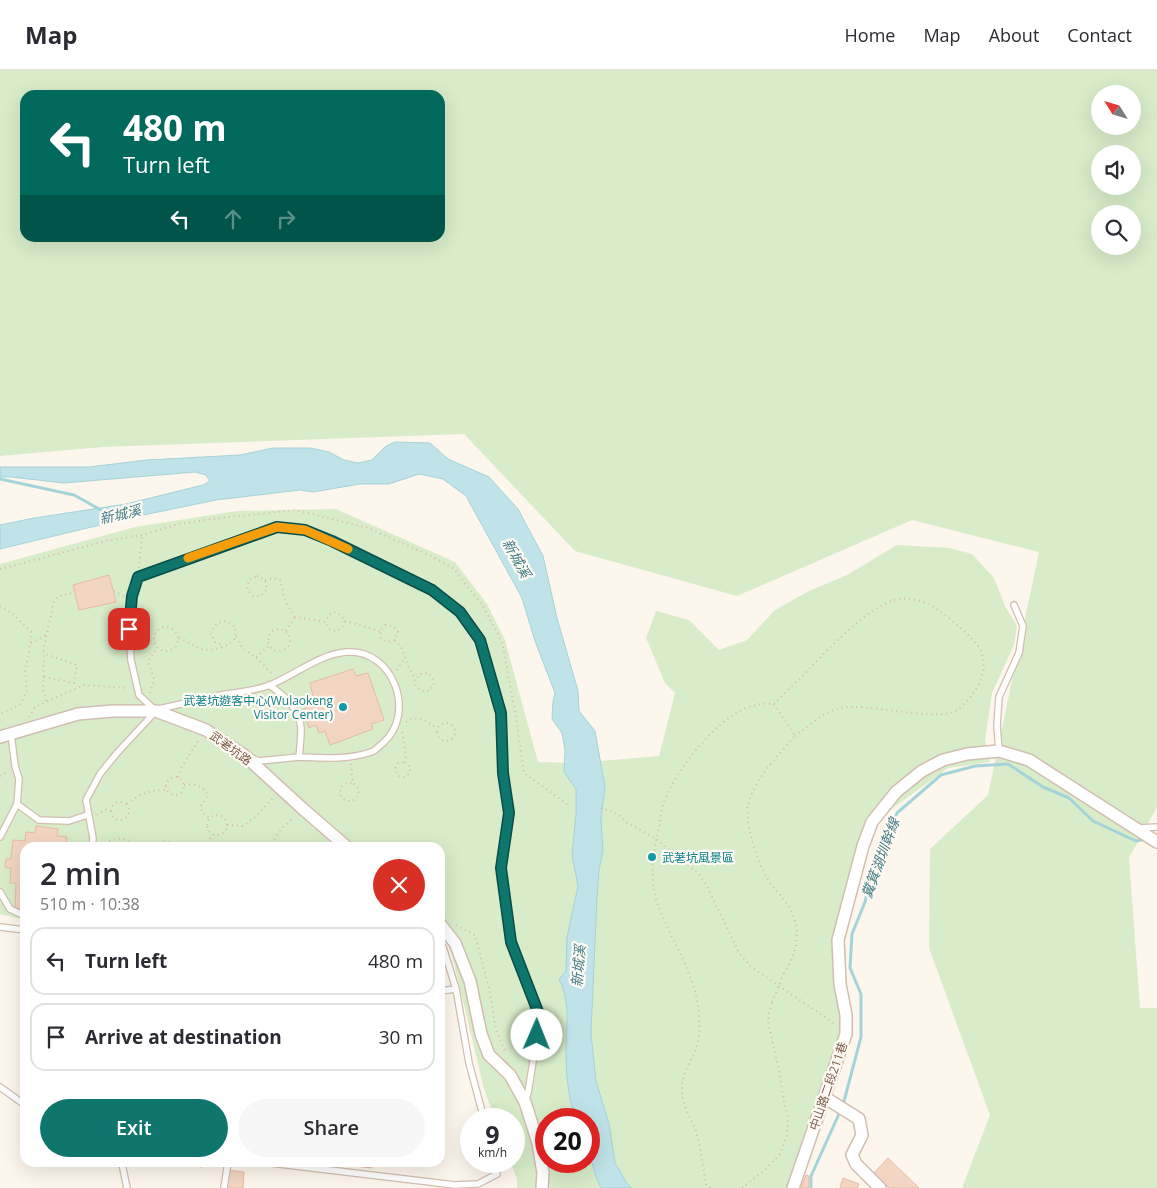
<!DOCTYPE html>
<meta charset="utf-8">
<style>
:root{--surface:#fff;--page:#f7f7f7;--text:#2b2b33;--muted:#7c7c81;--line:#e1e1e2;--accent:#0f766e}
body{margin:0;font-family:"Open Sans","Noto Sans TC",sans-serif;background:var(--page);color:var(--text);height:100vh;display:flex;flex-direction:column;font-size:19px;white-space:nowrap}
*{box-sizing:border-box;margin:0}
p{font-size:16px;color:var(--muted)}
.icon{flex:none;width:28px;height:28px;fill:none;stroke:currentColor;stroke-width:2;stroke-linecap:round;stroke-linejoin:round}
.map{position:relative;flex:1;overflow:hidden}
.side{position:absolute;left:20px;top:772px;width:425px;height:325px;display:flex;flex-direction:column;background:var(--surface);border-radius:15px;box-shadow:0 5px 20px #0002}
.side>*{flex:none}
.hud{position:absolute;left:20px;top:20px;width:425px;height:152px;border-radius:15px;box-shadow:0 5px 20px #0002;background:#00695c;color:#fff;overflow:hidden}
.needle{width:32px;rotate:307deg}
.controls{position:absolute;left:1091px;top:15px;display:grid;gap:10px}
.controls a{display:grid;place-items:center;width:50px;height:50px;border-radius:50%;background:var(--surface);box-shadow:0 5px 20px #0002;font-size:25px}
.speed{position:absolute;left:460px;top:1038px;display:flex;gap:10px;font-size:25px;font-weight:700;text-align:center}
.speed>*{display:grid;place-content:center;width:65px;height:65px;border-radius:50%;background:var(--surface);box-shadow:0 5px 20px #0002;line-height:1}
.speed small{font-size:12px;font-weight:400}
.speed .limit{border:8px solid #d22;background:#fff;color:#111}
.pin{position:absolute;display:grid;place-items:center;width:42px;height:42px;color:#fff;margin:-21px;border-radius:10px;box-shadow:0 2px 8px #0006}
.me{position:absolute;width:55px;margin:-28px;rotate:1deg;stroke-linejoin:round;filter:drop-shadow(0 0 4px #0008)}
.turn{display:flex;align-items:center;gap:18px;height:105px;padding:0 20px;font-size:22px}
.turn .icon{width:65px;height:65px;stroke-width:2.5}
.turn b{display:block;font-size:35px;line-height:42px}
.lanes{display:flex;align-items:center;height:48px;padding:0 20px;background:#0003;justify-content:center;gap:25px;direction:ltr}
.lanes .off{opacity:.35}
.round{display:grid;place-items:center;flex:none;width:52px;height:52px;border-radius:26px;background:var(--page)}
.head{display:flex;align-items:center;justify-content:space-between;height:85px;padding:0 20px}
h1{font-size:30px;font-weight:600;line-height:38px}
.primary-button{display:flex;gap:10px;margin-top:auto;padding:10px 20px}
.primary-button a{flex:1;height:58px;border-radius:30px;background:var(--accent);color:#fff;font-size:20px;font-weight:600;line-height:58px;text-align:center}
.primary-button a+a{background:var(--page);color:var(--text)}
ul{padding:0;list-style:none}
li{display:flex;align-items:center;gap:15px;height:68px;margin:0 10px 8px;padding:0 10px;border:2px solid var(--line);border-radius:15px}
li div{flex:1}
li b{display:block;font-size:19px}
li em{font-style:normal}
header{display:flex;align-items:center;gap:30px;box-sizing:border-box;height:70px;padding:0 25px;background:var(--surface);border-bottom:1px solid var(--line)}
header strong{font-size:24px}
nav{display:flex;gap:28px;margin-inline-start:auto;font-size:18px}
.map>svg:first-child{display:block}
.green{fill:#d8ecc9;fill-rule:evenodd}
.water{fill:#bfe3e8;stroke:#a5d3da}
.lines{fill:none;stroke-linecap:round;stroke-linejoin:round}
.stream{stroke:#a5d3da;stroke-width:3}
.building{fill:#f3d5c3;stroke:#e6bba3}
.service-casing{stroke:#d1beb0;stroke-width:8}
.minor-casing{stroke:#d1beb0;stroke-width:14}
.path{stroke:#d9b8a5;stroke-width:2;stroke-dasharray:1 4;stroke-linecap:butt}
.service{stroke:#fff;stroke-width:5.5}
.minor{stroke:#fff;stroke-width:11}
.path-bridge{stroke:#d9b8a5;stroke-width:2;stroke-dasharray:1 4;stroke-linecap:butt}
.route-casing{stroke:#0a4d48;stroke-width:12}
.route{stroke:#0f766e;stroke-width:9}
.slow{stroke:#f59e0b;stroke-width:9}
.culture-dot{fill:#0f9aa8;stroke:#fffaf3;stroke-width:2}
.labels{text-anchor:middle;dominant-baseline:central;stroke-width:4.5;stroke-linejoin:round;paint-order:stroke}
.culture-label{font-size:12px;fill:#0d838f;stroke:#fffaf3;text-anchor:end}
.street-label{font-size:12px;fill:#7a5c4d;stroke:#fffaf3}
.water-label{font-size:14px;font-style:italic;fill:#437c86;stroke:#fffaf3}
</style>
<header>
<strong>Map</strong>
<nav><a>Home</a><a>Map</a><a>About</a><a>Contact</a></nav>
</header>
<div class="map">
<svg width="1157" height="1118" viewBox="0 0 1157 1118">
<rect width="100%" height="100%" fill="#fdf6ec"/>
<path class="green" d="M0 0H1157V737L1129 788 1140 938H1157V1118H962L990 1045 929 878 930 779 988 725 1039 482 912 450 737 526 575 481 464 364 103 377 0 386ZM1100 24H1132V56H1100ZM25 25H440V168H25ZM1100 84H1132V116H1100ZM1100 144H1132V176H1100Z
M336 439 455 492 487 534 505 570 538 692 576 693 659 686 675 623 665 613 646 568 656 541 689 550 719 580 747 570 775 540 809 521 847 505 897 475 950 478 972 484 994 508 1005 536 1017 556 1014 575 992 623 985 670 990 692 948 698 893 738 874 756 843 871 841 897 850 934 851 964 842 998 825 1038 799 1118H517V1109L510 1091H514V1049H495L484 1019 449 872 440 867V778H25V850L0 844V494L135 457 237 441ZM546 1049H589V1091H546Z"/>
<path class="water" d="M395 372 430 373 448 389 489 407 518 439 543 486 557 548 578 621 579 641 595 661 605 717 601 749 603 781 599 800 597 827 591 963 596 1011 609 1054 615 1093 628 1115 632 1118H601C589 1094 589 1075 589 1049H576C569 1032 566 1005 566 987 565 961 572 934 559 909L566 901 567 867 578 816 572 785 576 745V719L564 702 565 680 562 663 552 649 553 632 555 623 535 571 522 528 466 426 443 409 419 404 389 414H360L313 422 300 420 216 430 129 448 0 479V455L34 448 126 434 203 415 210 411 206 405 195 402 64 413 11 407H0V397H89L147 390 240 385 273 378H310L329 382 344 390 358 393 372 390 386 376Z"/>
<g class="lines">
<path class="stream" d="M0 409 74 425 101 440
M811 1118V1106L843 1035 861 967V924L850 898 852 864 865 832 877 789 897 743 941 705 975 696 1008 694 1043 717 1069 728 1093 751 1136 771 1146 769"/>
</g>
<path class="building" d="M109 505 116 532 79 540 73 515Z
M353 599 356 606 368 603 384 650 371 654 373 659 330 675 325 661 319 663 316 655 309 658 303 639 310 636 308 628 313 626 310 613Z
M36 756 58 759 57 766 67 767 66 772 76 773V778H25V839L15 838 16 813H10L11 798 5 797 6 789H11L13 770 25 771 26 762 35 763Z
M888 1088 919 1118H889L874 1103Z
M160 1092H203L202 1097Z
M355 1092H372V1098L354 1096Z
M228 1100 244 1102 243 1118H226Z
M806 1105 809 1106V1118H801Z
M843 1108 859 1114 857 1118H840Z"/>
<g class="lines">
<g class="service-casing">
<path id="service" d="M158 639C179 635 200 629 221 625 237 622 255 621 270 615 295 605 319 584 347 582 393 579 417 643 383 673 379 676 375 681 371 682 348 690 323 688 299 687 300 678 301 668 301 659 300 640 284 625 269 615
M11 664 15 696 19 709 17 734 39 750 69 751 87 745
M999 681 997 656 999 627 1019 583 1023 556 1014 535
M252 688 259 691 299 687
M1139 758 1157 757
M0 767 17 734
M92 778 93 768 86 730 100 704 117 683 156 641 139 625 131 590 129 559 132 526 138 507 277 457 305 459 332 471 432 520 460 542 480 570 501 643 503 703 509 743 501 798 511 872 540 947 528 1023 525 1031
M0 822 10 839 25 846
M0 857 25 860
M440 876 443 877 456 919 469 993 484 1049
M440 921 456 919
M0 1017 25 1035
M120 1092 122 1094 127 1118
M262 1092 455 1115 478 1114 497 1104 495 1091
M224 1118 228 1092"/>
</g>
<g class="minor-casing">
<path id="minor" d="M0 667 78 644 113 641H156L206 660 244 685 303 739 348 778
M440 854 455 873 470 911 481 964 489 985 510 1005 525 1032 538 1073 543 1103 542 1118
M824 1027 859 1049 862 1065 852 1085 856 1094 880 1118
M793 1118 846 964V945L840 914 838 870 863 776 872 752 896 722 922 701 943 690 967 684 999 681 1029 690 1157 772"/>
</g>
<path class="path" d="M139 498 142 465
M0 499 106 471 142 465 178 454 220 448 296 440 368 458 429 485 454 499 483 536 502 572 515 641 524 703 567 734
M257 506 265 510 267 519 261 526H253L247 519 249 510Z
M265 510 273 508 280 510 285 530 295 547 326 552 329 559 336 561 342 558 345 551 341 545 334 542 328 546 326 552
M114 521 125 527
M0 536 14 545 31 562 29 584 25 599 27 620 21 634 0 644
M345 551 380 561
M385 555 393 556 398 562 395 570 388 572 381 569 380 561Z
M154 569a12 12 0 1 1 24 0a12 12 0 1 1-24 0Z
M268 570a11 11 0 1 1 22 0a11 11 0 1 1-22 0Z
M286 561 295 547
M236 567 242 578 256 587 272 604
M179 568C187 571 195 577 202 579 213 582 230 576 236 567L235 557 227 551 217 553 211 562 215 572 224 576
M395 570 401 577 409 598 413 603 416 617 422 621H429L434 615 433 608 428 603 420 604 416 609
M31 573 46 565
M256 587 269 576
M397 600 404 589
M44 607 74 613 77 595 45 584
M150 623 154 609 148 592 157 578
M46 631 43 620 44 577 54 531 59 526 73 523
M774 634C785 622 798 611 809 599 828 579 868 538 894 530 905 527 917 529 928 534 940 539 976 569 981 581 990 604 974 627 957 640 938 653 866 632 840 638 823 642 809 656 795 666
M774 634 795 666C778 686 754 709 748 735 744 752 758 794 767 808 773 819 784 827 790 839 802 860 797 884 784 903
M29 647 35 637 84 615 128 618
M406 652C418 644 426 651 437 658
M437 662a9 9 0 1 1 18 0a9 9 0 1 1-18 0Z
M402 662 406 686 405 691
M405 692 410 697V703L404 707 398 706 395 699 398 693Z
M351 694 353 713 358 718 359 724C355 731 351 733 343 729L340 724 341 717 347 713H353
M0 706 9 701
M166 716a9 9 0 1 1 18 0a9 9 0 1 1-18 0Z
M178 707 181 698 200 668
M184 715C196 714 202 715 208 725L200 737 204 744 210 749
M111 741a9 9 0 1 1 18 0a9 9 0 1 1-18 0Z
M127 734C140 724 149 720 165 720
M601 738 618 744 627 753 655 768 699 804 707 816 739 883 750 896 835 954
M97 745 104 740 110 739
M207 755a10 10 0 1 1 20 0a10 10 0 1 1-20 0Z
M227 755 243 756 255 747 273 728
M358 773 364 778
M100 775C125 763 123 770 147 778
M156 778C160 769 169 769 174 778
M206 778 212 764
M269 778 281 759 294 747
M456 855 475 865 489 918 496 960 506 984
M710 1118 706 1115C703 1097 701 1077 695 1059 690 1046 682 1035 682 1020 681 1006 690 993 695 981 701 967 700 951 698 936 693 901 672 871 659 838 648 810 653 781 660 753 661 744 662 735 666 727 675 707 689 687 704 671 723 650 745 631 774 634
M742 1118 765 1100 780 1084 787 1065 788 1048 783 1027 780 1005 768 952 769 942 772 932"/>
<use href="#service" class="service"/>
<use href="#minor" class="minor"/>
<path class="path-bridge" d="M772 932 784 903"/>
</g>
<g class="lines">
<g class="route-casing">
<path id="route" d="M129 559 132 526 138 507 277 457 305 460 332 471 432 520 460 542 480 570 501 643 503 703 509 743 501 798 511 872 540 947 537 965"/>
</g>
<use href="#route" class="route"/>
<path class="slow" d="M188 488 277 457 305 460 348 479"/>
</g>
<g class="culture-dot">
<circle cx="343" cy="637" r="5"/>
<circle cx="652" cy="787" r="5"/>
</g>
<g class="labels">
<g class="culture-label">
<text x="333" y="630">武荖坑遊客中心(Wulaokeng<tspan x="333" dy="14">Visitor Center)</tspan></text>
<text x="662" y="787" text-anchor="start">武荖坑風景區</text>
</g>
<g class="street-label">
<text transform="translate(231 678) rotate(36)">武荖坑路</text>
<text transform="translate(828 1016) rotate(-71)">中山路二段211巷</text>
</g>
<g class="water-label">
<text transform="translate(120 444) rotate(-13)">新城溪</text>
<text transform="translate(517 488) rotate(61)">新城溪</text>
<text transform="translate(880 788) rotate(-70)">糞箕湖圳幹線</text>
<text transform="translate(578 896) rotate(-85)">新城溪</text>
</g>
</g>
</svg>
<div class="controls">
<a><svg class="needle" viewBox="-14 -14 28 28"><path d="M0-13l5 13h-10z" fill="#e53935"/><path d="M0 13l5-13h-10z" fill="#7c7c81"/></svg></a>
<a><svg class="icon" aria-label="sound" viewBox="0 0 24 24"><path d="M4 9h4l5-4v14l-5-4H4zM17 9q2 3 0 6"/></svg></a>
<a><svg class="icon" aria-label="search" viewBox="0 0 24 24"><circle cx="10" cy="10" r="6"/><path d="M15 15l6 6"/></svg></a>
</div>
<div class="speed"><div>9<small>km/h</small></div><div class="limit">20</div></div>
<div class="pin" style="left:129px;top:559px;background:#d93025"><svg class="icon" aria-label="arrive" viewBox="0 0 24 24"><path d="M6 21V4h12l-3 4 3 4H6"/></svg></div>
<svg class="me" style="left:537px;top:965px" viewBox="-20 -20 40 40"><circle r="19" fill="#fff"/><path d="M0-13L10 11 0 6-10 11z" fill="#0f766e"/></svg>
<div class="hud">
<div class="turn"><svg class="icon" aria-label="left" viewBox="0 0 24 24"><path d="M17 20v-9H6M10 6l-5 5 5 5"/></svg><div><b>480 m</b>Turn left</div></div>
<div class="lanes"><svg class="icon" aria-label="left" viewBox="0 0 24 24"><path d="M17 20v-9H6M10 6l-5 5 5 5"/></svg><svg class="icon off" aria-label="ahead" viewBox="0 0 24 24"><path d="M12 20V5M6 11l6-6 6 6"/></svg><svg class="icon off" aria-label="right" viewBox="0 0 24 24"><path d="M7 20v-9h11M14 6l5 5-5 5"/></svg></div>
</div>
<section class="side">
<div class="head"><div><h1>2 min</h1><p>510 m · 10:38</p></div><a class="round" style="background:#d93025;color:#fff"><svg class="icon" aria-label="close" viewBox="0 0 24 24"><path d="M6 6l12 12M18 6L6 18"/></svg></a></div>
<ul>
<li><svg class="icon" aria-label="left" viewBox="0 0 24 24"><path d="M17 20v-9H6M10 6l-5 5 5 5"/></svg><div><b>Turn left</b></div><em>480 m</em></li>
<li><svg class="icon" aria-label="arrive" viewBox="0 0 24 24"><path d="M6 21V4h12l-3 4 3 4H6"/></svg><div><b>Arrive at destination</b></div><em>30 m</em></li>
</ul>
<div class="primary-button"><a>Exit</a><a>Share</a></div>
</section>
</div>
